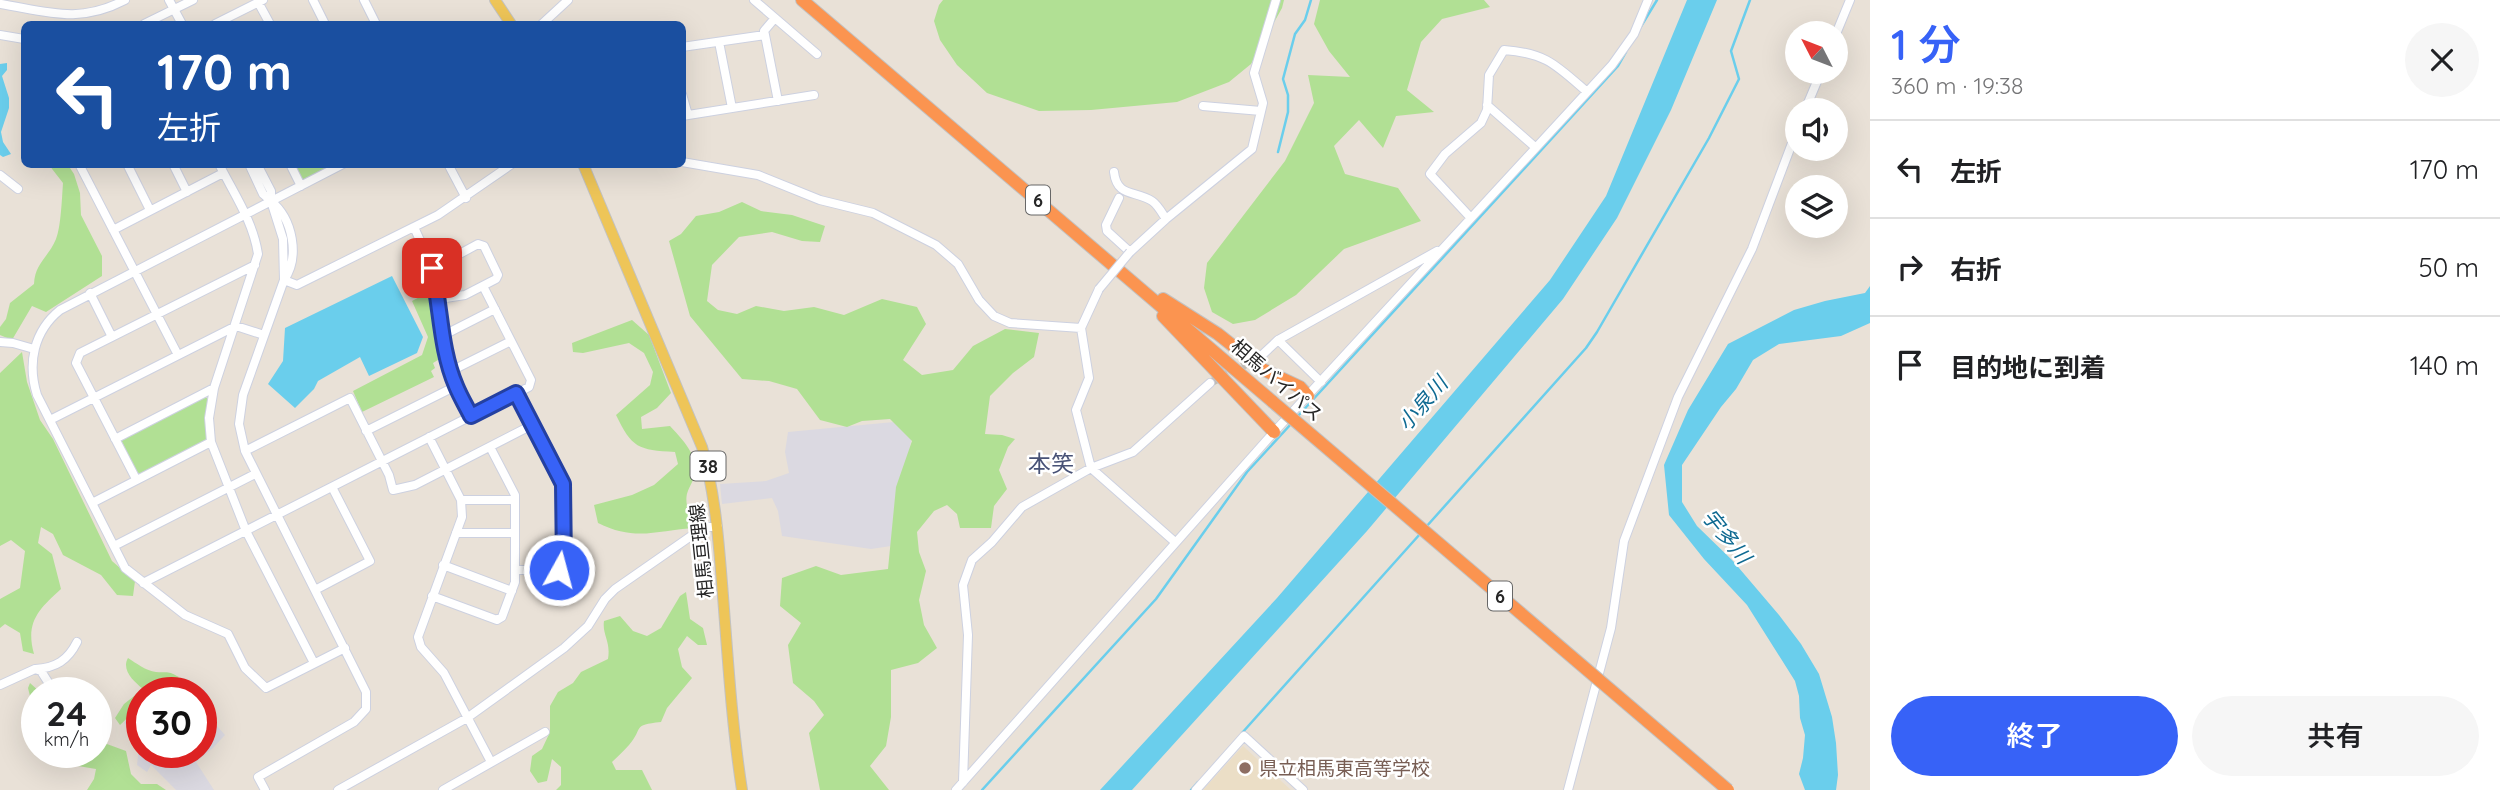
<!DOCTYPE html>
<html lang="ja">
<meta charset="utf-8">
<style>
:root{--surface:#fff;--page:#f6f6f6;--text:#202124;--muted:#757577;--line:#e0e0e0;--accent:#3762f7}
body{margin:0;font-family:Quicksand,"Noto Sans JP",sans-serif;background:var(--page);color:var(--text);height:100vh;display:flex;flex-direction:column;font-size:26px;white-space:nowrap}
*{box-sizing:border-box;margin:0}
p{font-size:23px;color:var(--muted)}
.icon{flex:none;width:38px;height:38px;fill:none;stroke:currentColor;stroke-width:2;stroke-linecap:round;stroke-linejoin:round}
.map{position:relative;flex:1;overflow:hidden}
.details{display:flex;flex-direction:column;background:var(--surface);width:630px}
.details>*{flex:none}
.banner{position:absolute;left:21px;top:21px;width:665px;height:147px;border-radius:10px;box-shadow:0 7px 28px #0002;background:#1a4fa0;color:#fff;overflow:hidden}
.needle{width:46px;rotate:312deg}
.fabs{position:absolute;left:1785px;top:21px;display:grid;gap:14px}
.fabs a{display:grid;place-items:center;width:63px;height:63px;border-radius:50%;background:var(--surface);box-shadow:0 7px 28px #0002;font-size:35px}
.speed{position:absolute;left:21px;top:677px;display:flex;gap:14px;font-size:35px;font-weight:700;text-align:center}
.speed>*{display:grid;place-content:center;width:91px;height:91px;border-radius:50%;background:var(--surface);box-shadow:0 7px 28px #0002;line-height:1}
.speed small{font-size:18px;font-weight:400}
.speed .limit{border:10px solid #d22;background:#fff;color:#111}
.pin{position:absolute;display:grid;place-items:center;width:60px;height:60px;color:#fff;margin:-30px;border-radius:14px;box-shadow:0 4px 10px #0006}
.me{position:absolute;width:77px;margin:-38px;rotate:7deg;stroke-linejoin:round;filter:drop-shadow(0 0 5px #0008)}
.turn{display:flex;align-items:center;gap:24px;height:147px;padding:0 21px;font-size:32px}
.turn .icon{width:91px;height:91px;stroke-width:2.5}
.turn b{display:block;font-size:49px;line-height:60px}
.round{display:grid;place-items:center;flex:none;width:74px;height:74px;border-radius:37px;background:var(--page)}
.overview{display:flex;align-items:center;justify-content:space-between;height:119px;padding:0 21px}
h1{font-size:42px;font-weight:600;line-height:52px;color:var(--accent)}
.action{display:flex;gap:14px;margin-top:auto;padding:14px 21px}
.action a{flex:1;height:80px;border-radius:42px;background:var(--accent);color:#fff;font-size:28px;font-weight:600;line-height:80px;text-align:center}
.action a+a{background:var(--page);color:var(--text)}
ul{padding:0;list-style:none}
li{display:flex;align-items:center;gap:21px;height:98px;padding:0 21px;border-top:2px solid var(--line)}
li div{flex:1}
li b{display:block;font-size:26px}
li em{font-style:normal}
main{display:flex;flex:1;min-height:0}
.map>svg:first-child{display:block}
.industrial{fill:#dbd9e1}
.education{fill:#ebdec6}
.green{fill:#b1e094}
.water{fill:#6aceec}
.lines{fill:none;stroke-linecap:round;stroke-linejoin:round}
.stream{stroke:#6aceec;stroke-width:2.5}
.minor-tunnel{stroke:#c2bcb4;stroke-width:8;stroke-dasharray:8 4;stroke-linecap:butt}
.minor-casing{stroke:#cdd1e0;stroke-width:10}
.major-casing{stroke:#c2c2c2;stroke-width:12}
.highway-casing{stroke:#c2c2c2;stroke-width:14}
.minor{stroke:#fff;stroke-width:8}
.major{stroke:#eec558;stroke-width:10}
.highway{stroke:#fb9450;stroke-width:12}
.minor-bridge-casing{stroke:#cdd1e0;stroke-width:10;stroke-linecap:butt}
.highway-bridge-casing{stroke:#c2c2c2;stroke-width:14;stroke-linecap:butt}
.minor-bridge{stroke:#fff;stroke-width:8}
.highway-bridge{stroke:#fb9450;stroke-width:12}
.route-casing{stroke:#2440a1;stroke-width:18}
.route{stroke:#3762f7;stroke-width:12}
.education-dot{fill:#8d6e63;stroke:#fff;stroke-width:2.5}
.labels{text-anchor:middle;dominant-baseline:central;stroke-width:5;stroke-linejoin:round;paint-order:stroke}
.shield{fill:#fff;stroke:#676767;stroke-width:2}
.shield-label{font-size:18px;font-weight:bold;fill:#262626}
.street-label{font-size:19px;fill:#262626;stroke:#fff}
.education-label{font-size:19px;fill:#785e54;stroke:#fff;text-anchor:start}
.water-label{font-size:21px;font-style:italic;fill:#0f6a92;stroke:#fff}
.quarter-label{font-size:23px;fill:#485276;stroke:#fff}
</style>
<main>
<div class="map">
<svg width="1870" height="790" viewBox="0 0 1870 790">
<rect width="100%" height="100%" fill="#e9e1d7"/>
<path class="industrial" d="M915 420 891 546 871 549 782 536 778 511 772 498 722 504 720 484 766 481 789 473 785 452 788 432Z
M170 682H182L205 690 210 700 217 726 225 735 213 748 196 762 214 790H176L151 765 147 772 137 765 140 738 124 723 131 712 142 706V752H201V693H155L164 690Z"/>
<path class="education" d="M1243 746 1291 790H1203Z"/>
<path class="green" d="M943 0H1284L1282 8 1251 64 1229 82 1177 102 1091 110 1039 111 987 93 957 65 940 40 934 21 939 5Z
M1320 0H1484L1490 7 1442 19 1421 42 1407 90 1434 112 1396 116 1383 148 1359 120 1334 146 1345 174 1398 188 1421 221 1344 249 1296 295 1255 320 1233 324 1212 312 1204 288 1207 263 1285 161 1314 103 1308 75 1350 77 1329 51 1314 24Z
M49 165H68L74 174 80 193 81 215 102 256V276L46 312 32 306 12 340 0 335V327L6 319 10 303 34 284C35 263 48 258 56 239 61 227 62 197 63 183Z
M294 165H334L303 181Z
M742 202 761 211 792 215 825 226 820 242 802 241 772 232 739 237 712 265 707 301 718 310 737 314 756 306 784 311 814 307 844 315 882 299 917 307 926 324 903 360 922 375 953 370 973 346 1005 329 1039 333 1034 357 1013 373 990 396 985 434 1002 435 1015 439 1008 447 999 470 1007 489 994 506 991 528H960L957 514 947 505 934 511 917 532 919 552 926 571 919 600 924 625 937 648 918 663 891 670V717L886 746 870 766 889 790H820L809 733 824 715 814 701 793 683 788 645 801 623 780 606 782 578 816 566 841 575 888 569 896 487 912 441 890 419 862 421 847 427 820 420 797 389 769 381 742 379 690 316 669 241 681 234 696 216 719 212Z
M433 290 443 357 433 363 435 368 431 371 434 377 362 412 353 391 422 355 428 337 412 301Z
M632 320 649 335 671 393 657 408 641 417 642 429 670 426C683 440 702 459 693 480 688 491 685 494 687 506L702 517 696 528C657 530 636 542 598 523L594 505 632 495 654 485 678 464 675 452C638 450 632 448 616 415L650 385 653 372 644 353 629 343 583 353 573 352 572 343Z
M22 352 27 382 40 420 53 439 112 561 135 581 133 596 117 595 101 575 63 555 53 534 41 527 38 543 52 554 61 589C39 609 25 622 34 654L23 651 20 633 5 624 0 628V599L20 588 25 551 11 540 0 546V373Z
M204 397 207 398 206 440 140 474 136 471 121 440Z
M686 592 690 619 703 628 707 645H698L687 636 678 649 682 667 692 678 667 708 661 722C631 725 644 728 629 745 624 751 618 756 612 762L616 770H642L652 790H556L561 785V767L552 759 547 781 538 783 530 771 532 756 542 749 550 732V706L558 692 573 683 581 672 608 659C611 641 602 635 604 621L620 616 633 631 647 636 661 628 680 596Z
M128 658C136 663 146 671 156 672 168 673 167 670 179 677L155 693H142V704L120 725 115 718 124 704 143 689C134 682 121 670 128 658Z
M30 683 41 693H37V749L27 738 23 716 30 696 28 688Z
M96 740 126 751 131 774 141 784H157L166 790H87L94 779 96 769 48 761 40 753 96 752Z"/>
<path class="water" d="M1687 0H1717L1671 110 1617 218 1563 299 1367 531 1132 790H1100L1277 598 1550 280 1606 196Z
M7 63V70L2 76 9 98V108L1 132 3 142 11 154 3 157 0 155V64Z
M392 276 423 337 417 353 369 376 360 357 318 381 314 389 295 408 268 384 283 361 285 328Z
M1870 286V323L1841 336 1779 344 1753 360 1736 389 1721 407 1682 465V502L1697 526 1733 561 1779 615 1801 644 1819 674 1832 717 1836 743 1838 775 1836 790H1805L1799 774 1803 758 1805 735 1800 718 1799 696 1795 681 1747 605 1704 559 1669 515 1664 465 1688 410 1728 344 1794 310 1825 301 1865 293Z"/>
<g class="lines">
<path class="stream" d="M1640 28 1657 0
M1278 152 1288 112V95L1283 79 1295 34 1305 20 1311 0
M1298 416 1618 66 1626 52
M1426 527 1586 348 1597 332 1709 138 1739 79 1731 51 1750 0
M1242 733 1420 534
M982 790 1156 599 1247 472 1291 424
M1191 790 1198 782"/>
<path class="minor-tunnel" d="M1210 383 1254 360"/>
<g class="minor-casing">
<path id="minor" d="M169 0 182 24
M313 0 325 24
M364 0 376 24
M754 0 817 54
M258 2 270 24
M1 4C49 12 79 24 125 0
M144 24 193 0
M215 24 263 0
M542 24 568 0
M1836 34 1850 0
M0 35 24 39
M765 35 764 31 775 18
M719 42 732 108
M682 47 765 35 778 101
M682 94 688 115
M1487 105 1535 147
M1203 106 1261 111
M1805 110 1821 72
M682 116 814 95
M682 162 758 175 820 200 873 213 936 245 958 264 979 300 994 316 1010 323 1081 328
M79 164 178 355
M127 164 150 210
M173 164 187 192
M219 164C234 194 253 221 258 254L214 388 209 418 211 442 246 531 314 663
M249 164 263 194 271 201 283 239 284 280
M257 164 271 191V201C293 219 300 257 284 280L243 395 239 424 245 451 366 692V709L354 722 258 777 265 790
M290 164 301 186
M343 164 60 310C34 331 27 363 37 395L125 568 185 615 228 634 245 668 266 688 345 648
M448 164 466 198
M1114 172C1117 198 1136 190 1152 201 1158 205 1162 213 1166 219
M0 175 18 189
M1119 198 1106 225 1107 231 1130 252 1166 219 1252 149 1263 103 1254 73 1276 0
M1470 217 1430 174 1445 154 1481 123 1487 110 1489 75 1504 50C1546 53 1556 65 1587 92
M113 230 223 173
M432 269 478 244 484 246 498 275 496 279 465 295 439 299
M284 280 297 285 438 215 512 164
M1099 289 1081 328 1089 378 1076 410 1091 468 1175 542
M90 293 112 337
M442 336 495 309
M1278 340 1321 382
M0 342 13 343 34 349
M1260 357 1278 340 1437 251
M451 371 511 341
M471 416 529 387 531 380 483 286
M50 420 236 326 264 335
M366 431 456 386
M429 437 461 500 462 517 418 637 421 647 444 673 491 762
M115 439 214 388
M245 451 350 398 389 475 393 490 415 485 532 425
M136 479 76 363 80 353 255 265
M461 500H515
M92 503 211 442
M456 533H515
M114 546 255 474
M443 565 512 591
M515 570H559L564 565 563 484 516 393
M143 583 471 416C457 389 446 363 442 333 439 311 439 289 432 268 427 254 420 241 414 227
M315 590 370 561 332 487
M432 596 497 620 502 617 515 582V495L490 447
M35 669C56 668 68 660 77 642
M0 685 35 669 41 671 55 693
M963 782 968 635 963 585 972 560 992 542 1022 507 1091 468 1133 452 1210 383
M338 790 467 718 564 648 588 626 605 599 615 589 704 527H718
M443 790 545 732
M956 790 1274 432 1612 65 1634 34 1648 0
M1196 790 1244 736 1303 790
M1568 790 1611 628 1624 541 1678 397 1752 249 1797 130"/>
</g>
<g class="major-casing">
<path id="major" d="M495 0 511 24
M583 164 702 447C716 496 719 546 723 596 728 661 732 726 742 790"/>
</g>
<g class="highway-casing">
<path id="highway" d="M802 0 1273 402
M1163 299 1218 334 1262 369 1300 387 1308 396
M1163 316 1274 432"/>
</g>
<use href="#minor" class="minor"/>
<use href="#major" class="major"/>
<use href="#highway" class="highway"/>
<g class="minor-bridge-casing">
<path id="minor-bridge" d="M1099 289 1130 252"/>
</g>
<g class="highway-bridge-casing">
<path id="highway-bridge" d="M1273 402 1728 790"/>
</g>
<use href="#minor-bridge" class="minor-bridge"/>
<use href="#highway-bridge" class="highway-bridge"/>
</g>
<g class="lines">
<g class="route-casing">
<path id="route" d="M432 268C441 307 440 349 456 386 460 396 466 406 471 416L516 393 563 484 564 565 559 570"/>
</g>
<use href="#route" class="route"/>
</g>
<circle class="education-dot" cx="1245" cy="768" r="7"/>
<g class="labels">
<g class="shield">
<rect x="1026" y="185.5" width="24" height="29" rx="5"/>
<rect x="690.5" y="451.5" width="35" height="29" rx="5"/>
<rect x="1488" y="581.5" width="24" height="29" rx="5"/>
</g>
<g class="shield-label">
<text x="1038" y="200">6</text>
<text x="708" y="466">38</text>
<text x="1500" y="596">6</text>
</g>
<g class="street-label">
<text transform="translate(1277 380) rotate(41)">相馬バイパス</text>
<text transform="translate(701 551) rotate(-96)">相馬亘理線</text>
</g>
<g class="education-label">
<text x="1259" y="768">県立相馬東高等学校</text>
</g>
<g class="water-label">
<text transform="translate(1422 403) rotate(-49)">小泉川</text>
<text transform="translate(1727 536) rotate(51)">宇多川</text>
</g>
<g class="quarter-label">
<text x="1051" y="463">本笑</text>
</g>
</g>
</svg>
<div class="fabs">
<a><svg class="needle" viewBox="-14 -14 28 28"><path d="M0-13l5 13h-10z" fill="#e53935"/><path d="M0 13l5-13h-10z" fill="#757577"/></svg></a>
<a><svg class="icon" aria-label="sound" viewBox="0 0 24 24"><path d="M4 9h4l5-4v14l-5-4H4zM17 9q2 3 0 6"/></svg></a>
<a><svg class="icon" aria-label="layers" viewBox="0 0 24 24"><path d="M12 4l9 5-9 5-9-5zM3 14l9 5 9-5"/></svg></a>
</div>
<div class="speed"><div>24<small>km/h</small></div><div class="limit">30</div></div>
<div class="pin" style="left:432px;top:268px;background:#d93025"><svg class="icon" aria-label="arrive" viewBox="0 0 24 24"><path d="M6 21V4h12l-3 4 3 4H6"/></svg></div>
<svg class="me" style="left:559px;top:570px" viewBox="-20 -20 40 40"><circle r="17" fill="#3762f7" stroke="#fff" stroke-width="3"/><path d="M0-11L8 9 0 5-8 9z" fill="#fff"/></svg>
<div class="banner">
<div class="turn"><svg class="icon" aria-label="left" viewBox="0 0 24 24"><path d="M17 20v-9H6M10 6l-5 5 5 5"/></svg><div><b>170 m</b>左折</div></div>
</div>
</div>
<section class="details">
<div class="overview"><div><h1>1 分</h1><p>360 m · 19:38</p></div><a class="round"><svg class="icon" aria-label="close" viewBox="0 0 24 24"><path d="M6 6l12 12M18 6L6 18"/></svg></a></div>
<ul>
<li><svg class="icon" aria-label="left" viewBox="0 0 24 24"><path d="M17 20v-9H6M10 6l-5 5 5 5"/></svg><div><b>左折</b></div><em>170 m</em></li>
<li><svg class="icon" aria-label="right" viewBox="0 0 24 24"><path d="M7 20v-9h11M14 6l5 5-5 5"/></svg><div><b>右折</b></div><em>50 m</em></li>
<li><svg class="icon" aria-label="arrive" viewBox="0 0 24 24"><path d="M6 21V4h12l-3 4 3 4H6"/></svg><div><b>目的地に到着</b></div><em>140 m</em></li>
</ul>
<div class="action"><a>終了</a><a>共有</a></div>
</section>
</main>
